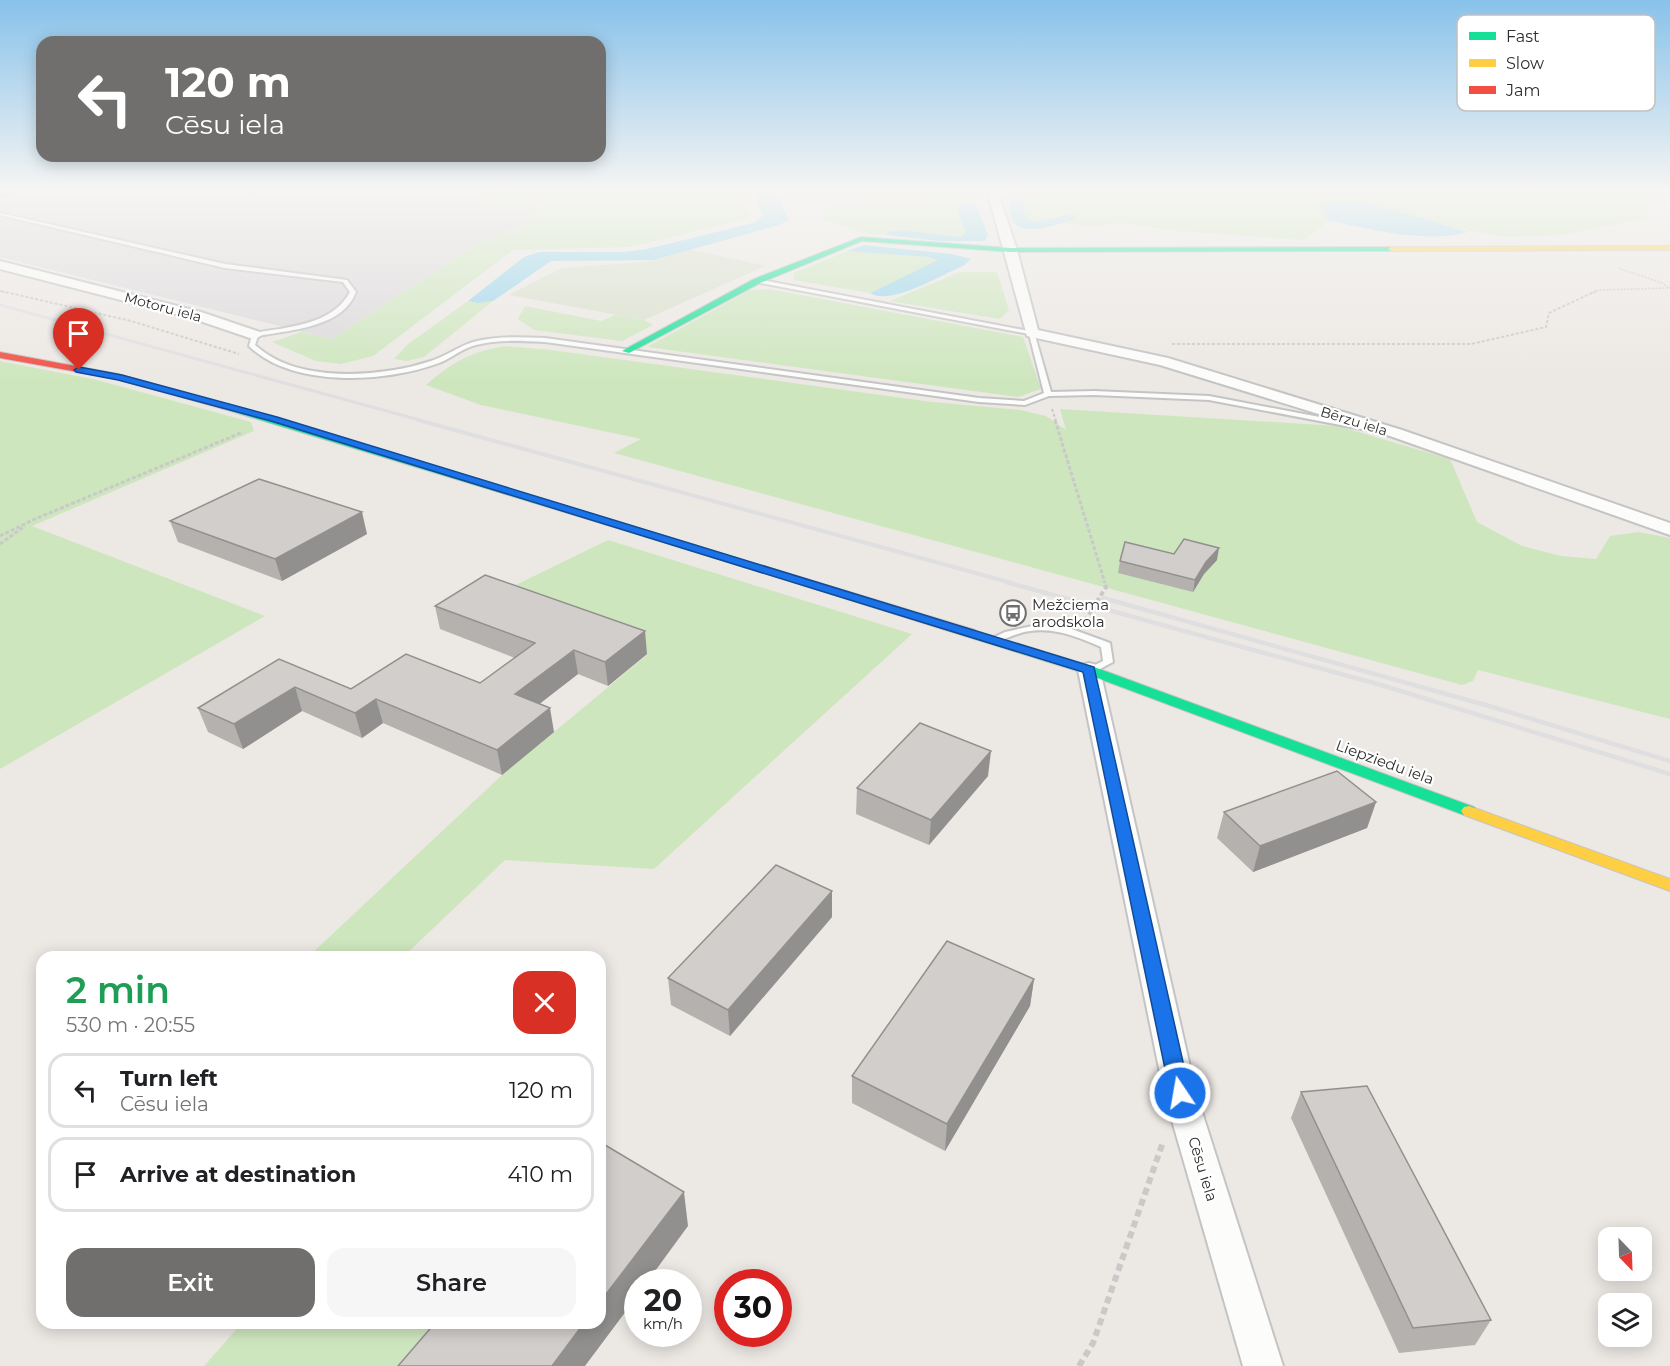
<!DOCTYPE html>
<meta charset="utf-8">
<style>
:root{--surface:#fff;--page:#f6f6f6;--text:#202124;--muted:#757577;--line:#e0e0e0;--accent:#706f6e}
body{margin:0;font-family:Montserrat,sans-serif;background:var(--page);color:var(--text);height:100vh;display:flex;flex-direction:column;font-size:22px;white-space:nowrap}
*{box-sizing:border-box;margin:0}
p{font-size:20px;color:var(--muted)}
.icon{flex:none;width:33px;height:33px;fill:none;stroke:currentColor;stroke-width:2;stroke-linecap:round;stroke-linejoin:round}
.map{position:relative;flex:1;overflow:hidden}
.drawer{position:absolute;left:36px;top:951px;width:570px;height:378px;display:flex;flex-direction:column;background:var(--surface);border-radius:18px;box-shadow:0 3px 15px #0003}
.drawer>*{flex:none}
.hud{position:absolute;left:36px;top:36px;width:570px;height:126px;border-radius:18px;box-shadow:0 3px 15px #0003;background:#706f6e;color:#fff;overflow:hidden}
.needle{width:39px;rotate:157deg}
.controls{position:absolute;left:1598px;top:1227px;display:grid;gap:12px}
.controls a{display:grid;place-items:center;width:54px;height:54px;border-radius:12px;background:var(--surface);box-shadow:0 3px 15px #0003;font-size:30px}
.speed{position:absolute;left:624px;top:1269px;display:flex;gap:12px;font-size:30px;font-weight:700;text-align:center}
.speed>*{display:grid;place-content:center;width:78px;height:78px;border-radius:50%;background:var(--surface);box-shadow:0 3px 15px #0003;line-height:1}
.speed small{font-size:15px;font-weight:400}
.speed .limit{border:9px solid #d22;background:#fff;color:#111}
.pin{position:absolute;display:grid;place-items:center;width:51px;height:51px;color:#fff;margin:-62px -26px;border-radius:50% 50% 50% 0;rotate:-45deg;box-shadow:0 0 6px #0007}
.pin .icon{rotate:45deg}
.me{position:absolute;width:66px;margin:-33px;rotate:348deg;stroke-linejoin:round;filter:drop-shadow(0 0 4px #0008)}
.turn{display:flex;align-items:center;gap:21px;height:126px;padding:0 30px;font-size:27px}
.turn .icon{width:78px;height:78px;stroke-width:2.5}
.turn b{display:block;font-size:42px;line-height:51px}
.round{display:grid;place-items:center;flex:none;width:63px;height:63px;border-radius:18px;background:var(--page)}
.headline{display:flex;align-items:center;justify-content:space-between;height:102px;padding:0 30px}
h1{font-size:36px;font-weight:600;line-height:45px;color:#1e9e55}
.action{display:flex;gap:12px;margin-top:auto;padding:12px 30px}
.action a{flex:1;height:69px;border-radius:18px;background:var(--accent);color:#fff;font-size:24px;font-weight:600;line-height:69px;text-align:center}
.action a+a{background:var(--page);color:var(--text)}
ul{padding:0;list-style:none}
li{display:flex;align-items:center;gap:18px;height:75px;margin:0 12px 9px;padding:0 18px;border:3px solid var(--line);border-radius:18px}
li div{flex:1}
li b{display:block;font-size:22px}
li em{font-style:normal}
.map>svg:first-child{display:block}
.industrial{fill:#dcd9db}
.green{fill:#cee6be}
.cemetery{fill:#d8e0cc}
.water{fill:#99d6ec}
.lines{fill:none;stroke-linecap:round;stroke-linejoin:round}
.lane-casing{stroke:#c5c4c5;stroke-width:4}
.street-casing{stroke:#c5c4c5;stroke-width:4}
.fast-casing{stroke:#c5c4c5;stroke-width:2}
.slow-casing{stroke:#c5c4c5;stroke-width:2}
.jam-casing{stroke:#c5c4c5;stroke-width:2}
.path-far4{stroke:#c9c9c8;stroke-width:1.5;stroke-dasharray:2 1.5;stroke-linecap:butt}
.path-far3{stroke:#c9c9c8;stroke-width:2;stroke-dasharray:3 2;stroke-linecap:butt}
.path-far2{stroke:#c9c9c8;stroke-width:3;stroke-dasharray:4 2;stroke-linecap:butt}
.path-far1{stroke:#c9c9c8;stroke-width:4;stroke-dasharray:4.5 3;stroke-linecap:butt}
.path{stroke:#c9c9c8;stroke-width:6;stroke-dasharray:7 4.5;stroke-linecap:butt}
.lane{fill:#fcfcfb;fill-rule:evenodd}
.street{fill:#fcfcfb;fill-rule:evenodd}
.fast{fill:#16e098;fill-rule:evenodd}
.slow{fill:#ffcf43;fill-rule:evenodd}
.jam{fill:#f24e42;fill-rule:evenodd}
.rail-far2{stroke:#dfdfe1;stroke-width:3}
.rail-far1{stroke:#dfdfe1;stroke-width:4}
.rail{stroke:#dfdfe1;stroke-width:4.5}
.wall{fill:#b4b1af}
.shaded-wall{fill:#92908e}
.building{fill:#d1cecb;stroke:#92908e;stroke-width:1.5}
.route{fill:#1a73e8;stroke:#114b97;stroke-width:1.5}
.labels{text-anchor:middle;dominant-baseline:central;stroke-width:4.5;stroke-linejoin:round;paint-order:stroke}
.far-street-label{font-size:14px;fill:#2e2e2e;stroke:#fff}
.poi-label{font-size:15px;fill:#2e2e2e;stroke:#fff;text-anchor:start}
.street-label{font-size:15px;fill:#2e2e2e;stroke:#fff}
.key{fill:#fff;stroke:#c0c0c0;stroke-width:1.5}
.key-label{font-size:16px;fill:#2e2e2e}
</style>
<div class="map">
<svg width="1670" height="1366" viewBox="0 0 1670 1366">
<rect width="100%" height="100%" fill="#ece8e4"/>
<path class="industrial" d="M0 190H549L519 229 481 241 332 339 0 257Z
M798 190H971L972 192 799 198Z"/>
<path class="green" d="M490 190H540L527 207C519 208 488 209 484 205Z
M549 190H740L751 216 747 219 630 247 513 250 373 356 341 364 316 361 272 342 302 332 332 339 481 241 519 229Z
M1070 190H1659L1647 201V218L1564 235 1505 237 1320 202 1329 221 1304 240 1188 232 1117 223 1092 227 1060 223 1078 218 1057 216 1036 222H1029L1024 212 1026 201 1041 195Z
M971 195 976 203 961 204 966 232 961 237 899 230 887 232 886 235 869 234 825 221 821 211 833 205Z
M848 251 929 257 939 260 870 293 793 280 794 273Z
M960 272H997L1009 310 1000 319 890 301Z
M769 289 1023 337 1041 389 1018 397 647 347 750 290Z
M468 301 478 303 493 301 424 357 407 361 394 359 408 344Z
M525 306 601 321 615 315 644 320 653 325 622 341 534 330 518 319Z
M505 346 551 350 932 402 1020 410 1046 416 1066 430 1060 409 1338 426 1450 459 1477 522 1522 546 1561 556 1596 559 1610 536 1639 532 1670 538V719L1478 670 1473 681 1462 685 614 453 641 439 481 405 426 385C453 362 469 352 505 346Z
M0 361 97 380 251 422 254 431 32 526 265 616 0 769Z
M608 540 912 634 654 869 505 860 403 957H308L502 775 647 655 489 598Z
M242 1323H476L440 1366H204Z"/>
<path class="cemetery" d="M689 249 765 266 644 320 509 295 561 268 645 262Z"/>
<path class="water" d="M754 190H775L789 220 779 225 653 260 551 261 493 301 478 303 468 301 524 257 539 252H624L647 249 753 223 763 216Z
M1016 200 1026 201 1024 212 1029 222H1036L1072 214 1078 218C1064 222 1023 239 1013 221 1010 216 1010 207 1009 201Z
M1363 201 1468 232C1423 244 1375 229 1329 221L1319 202Z
M976 203 988 235 985 241H939L886 235 887 232 899 230 961 237 966 232 957 209 961 204Z
M863 245 952 254 971 259 963 266C941 275 891 306 870 293L938 260 929 257 848 251Z"/>
<g class="lines">
<g class="lane-casing">
<path id="lane" d="M0 213 225 264 347 280 356 292C354 296 352 301 349 304 331 328 285 331 258 336L255 345C260 349 265 353 270 356 312 382 386 376 431 361 447 356 460 345 477 341 499 336 522 337 545 338L979 398 1024 401 1044 393 1029 334 755 282V280L757 279 1034 332 1051 392 1094 391 1209 396 1372 427 1376 429 1372 431 1209 400 1094 395 1049 396 1025 405 979 402 545 342C522 341 498 339 476 345 462 348 452 358 439 363 385 383 292 388 249 346L252 335C260 331 271 330 280 329 307 324 336 318 350 292L343 282 225 268 0 215Z
M1037 625 1066 627 1110 643 1113 662 1096 671H1088L1087 669 1103 661 1101 647C1076 636 1052 626 1024 632 1013 635 1004 640 993 643L988 640 1005 632Z"/>
</g>
<g class="street-casing">
<path id="street" d="M987 190H997L1017 250 1038 330 1168 358 1402 430 1670 523V535L1390 436 1160 365 1027 336Z
M0 261 201 312 260 332 262 335 255 339 250 338 191 318 0 269Z
M1089 663 1097 665 1100 670 1196 1093 1283 1366H1243L1164 1093 1078 670 1081 665Z"/>
</g>
<g class="fast-casing">
<path id="fast" d="M861 237 1011 248 1391 247 1394 249 1391 251 1011 252 862 241 760 283 629 353 622 351 754 279Z
M221 404H227L698 546 700 548 694 551 690 550 221 408Z
M970 629 1094 667 1474 807 1477 811 1474 815H1464L1084 673 965 636 964 633 965 630Z"/>
</g>
<g class="slow-casing">
<path id="slow" d="M1670 246V250L1391 251 1388 249 1391 247Z
M1469 806 1670 879V891L1464 815 1461 811 1464 807Z"/>
</g>
<g class="jam-casing">
<path id="jam" d="M0 352 118 374 229 406 224 409 117 379 0 358Z
M694 545 975 630 976 633 975 636H965L690 550V546Z"/>
</g>
<path class="path-far4" d="M1618 268 1662 283 1669 288
M0 291 8 293
M1593 293 1599 290 1670 288"/>
<path class="path-far3" d="M1 291 131 321 239 354
M1172 344H1471L1546 327 1549 313 1596 291
M1052 409 1056 421"/>
<path class="path-far2" d="M1055 420 1105 583
M0 536 35 519 243 432
M0 544 25 526"/>
<path class="path-far1" d="M1085 621 1106 587 1104 582"/>
<path class="path" d="M1079 1366 1093 1343 1163 1142"/>
<use href="#lane" class="lane"/>
<use href="#street" class="street"/>
<use href="#fast" class="fast"/>
<use href="#slow" class="slow"/>
<use href="#jam" class="jam"/>
<path class="rail-far2" d="M0 305 423 421"/>
<path class="rail-far1" d="M418 420 1012 583"/>
<path class="rail" d="M1006 582 1381 685 1670 774
M1103 598 1489 706 1670 761"/>
</g>
<path class="wall" d="M170 521 367 534 282 581 178 542Z
M1174 554 1217 560 1204 574 1193 592 1118 573 1120 561Z
M435 606 647 654 608 686 578 674 539 704 554 732 502 775 383 723 362 738 302 711 243 749 208 732 198 708 279 659 351 689 480 683 515 658 440 629Z
M988 776 929 845 856 814 857 788Z
M1376 802 1367 828 1253 872 1217 838 1224 812Z
M832 917 730 1036 671 1005 668 978Z
M1034 979 1030 1006 945 1151 852 1103V1076Z
M1301 1092 1491 1320 1475 1345 1399 1353 1291 1118Z"/>
<path class="shaded-wall" d="M0 190H25L0 198Z
M362 512 367 534 282 581 275 559Z
M1219 548 1217 560 1204 574 1193 592 1195 580 1206 562Z
M645 631 647 654 608 686 605 662Z
M574 650 578 674 520 719 515 694Z
M295 687 302 711 243 749 234 724Z
M376 699 383 723 362 738 355 713Z
M550 708 554 732 502 775 497 750Z
M991 751 988 776 929 845 931 820Z
M1376 802 1367 828 1253 872 1260 846Z
M832 891V917L730 1036 728 1010Z
M1034 979 1030 1006 945 1151 947 1124Z
M684 1192 688 1226 647 1282H638V1295L585 1366H552L584 1323H600V1302Z"/>
<path class="building" d="M259 479 362 512 275 559 170 521Z
M1184 539 1219 548 1206 562 1195 580 1120 561 1125 542 1174 554Z
M485 575 645 631 605 662 574 650 515 694 550 708 497 750 376 699 355 713 295 687 234 724 198 708 279 659 351 689 406 654 480 683 535 643 435 606Z
M920 723 991 751 931 820 857 788Z
M1337 771 1376 802 1260 846 1224 812Z
M776 865 832 891 728 1010 668 978Z
M947 941 1034 979 947 1124 852 1076Z
M1367 1086 1491 1320 1413 1328 1301 1092Z
M600 1142 684 1192 600 1302Z
M435 1323H584L552 1366H398Z"/>
<linearGradient id="sky" x2="0" y2="1"><stop stop-color="#88c2ea"/><stop offset="0.5" stop-color="#f6f5f3"/><stop offset="1" stop-color="#f6f5f3" stop-opacity="0"/></linearGradient>
<rect width="1670" height="381" fill="url(#sky)"/>
<path class="route" d="M79 367 122 375 277 417 1094 667 1190 1093 1187 1099 1180 1101 1173 1099 1170 1093 1083 672 271 421 118 380 76 372 74 370Z"/>
<defs>
<g id="bus-ring" transform="scale(1.35)"><circle r="9.5" fill="#fff" stroke="#706f6e" stroke-width="1.5"/><path d="M-5-6H5V4H4V6H2V4H-2V6H-4V4H-5ZM-3.5-4V0h7V-4ZM-3.5 1.2v1.5H-2V1.2ZM2 1.2v1.5H3.5V1.2Z" fill="#706f6e"/></g>
</defs>
<g fill-rule="evenodd">
<use href="#bus-ring" x="1013" y="613"/>
</g>
<g class="labels">
<g class="far-street-label">
<text transform="translate(163 307) rotate(15)">Motoru iela</text>
<text transform="translate(1354 421) rotate(17)">Bērzu iela</text>
</g>
<g class="poi-label">
<text x="1032" y="604">Mežciema<tspan x="1032" dy="17">arodskola</tspan></text>
</g>
<g class="street-label">
<text transform="translate(1385 762) rotate(20)">Liepziedu iela</text>
<text transform="translate(1203 1169) rotate(73)">Cēsu iela</text>
</g>
</g>
<rect x="1457" y="15" width="198" height="96" rx="9" class="key"/>
<rect x="1469" y="32" width="27" height="8" fill="#16e098"/>
<rect x="1469" y="59" width="27" height="8" fill="#ffcf43"/>
<rect x="1469" y="86" width="27" height="8" fill="#f24e42"/>
<g class="key-label">
<text x="1506" y="42">Fast</text>
<text x="1506" y="69">Slow</text>
<text x="1506" y="96">Jam</text>
</g>
</svg>
<div class="controls">
<a><svg class="needle" viewBox="-14 -14 28 28"><path d="M0-13l5 13h-10z" fill="#e53935"/><path d="M0 13l5-13h-10z" fill="#757577"/></svg></a>
<a><svg class="icon" aria-label="layers" viewBox="0 0 24 24"><path d="M12 4l9 5-9 5-9-5zM3 14l9 5 9-5"/></svg></a>
</div>
<div class="speed"><div>20<small>km/h</small></div><div class="limit">30</div></div>
<div class="pin" style="left:79px;top:370px;background:#d93025"><svg class="icon" aria-label="arrive" viewBox="0 0 24 24"><path d="M6 21V4h12l-3 4 3 4H6"/></svg></div>
<svg class="me" style="left:1180px;top:1093px" viewBox="-20 -20 40 40"><circle r="17" fill="#1a73e8" stroke="#fff" stroke-width="3"/><path d="M0-11L8 9 0 5-8 9z" fill="#fff"/></svg>
<div class="hud">
<div class="turn"><svg class="icon" aria-label="left" viewBox="0 0 24 24"><path d="M17 20v-9H6M10 6l-5 5 5 5"/></svg><div><b>120 m</b>Cēsu iela</div></div>
</div>
<section class="drawer">
<div class="headline"><div><h1>2 min</h1><p>530 m · 20:55</p></div><a class="round" style="background:#d93025;color:#fff"><svg class="icon" aria-label="close" viewBox="0 0 24 24"><path d="M6 6l12 12M18 6L6 18"/></svg></a></div>
<ul>
<li><svg class="icon" aria-label="left" viewBox="0 0 24 24"><path d="M17 20v-9H6M10 6l-5 5 5 5"/></svg><div><b>Turn left</b><p>Cēsu iela</p></div><em>120 m</em></li>
<li><svg class="icon" aria-label="arrive" viewBox="0 0 24 24"><path d="M6 21V4h12l-3 4 3 4H6"/></svg><div><b>Arrive at destination</b></div><em>410 m</em></li>
</ul>
<div class="action"><a>Exit</a><a>Share</a></div>
</section>
</div>
